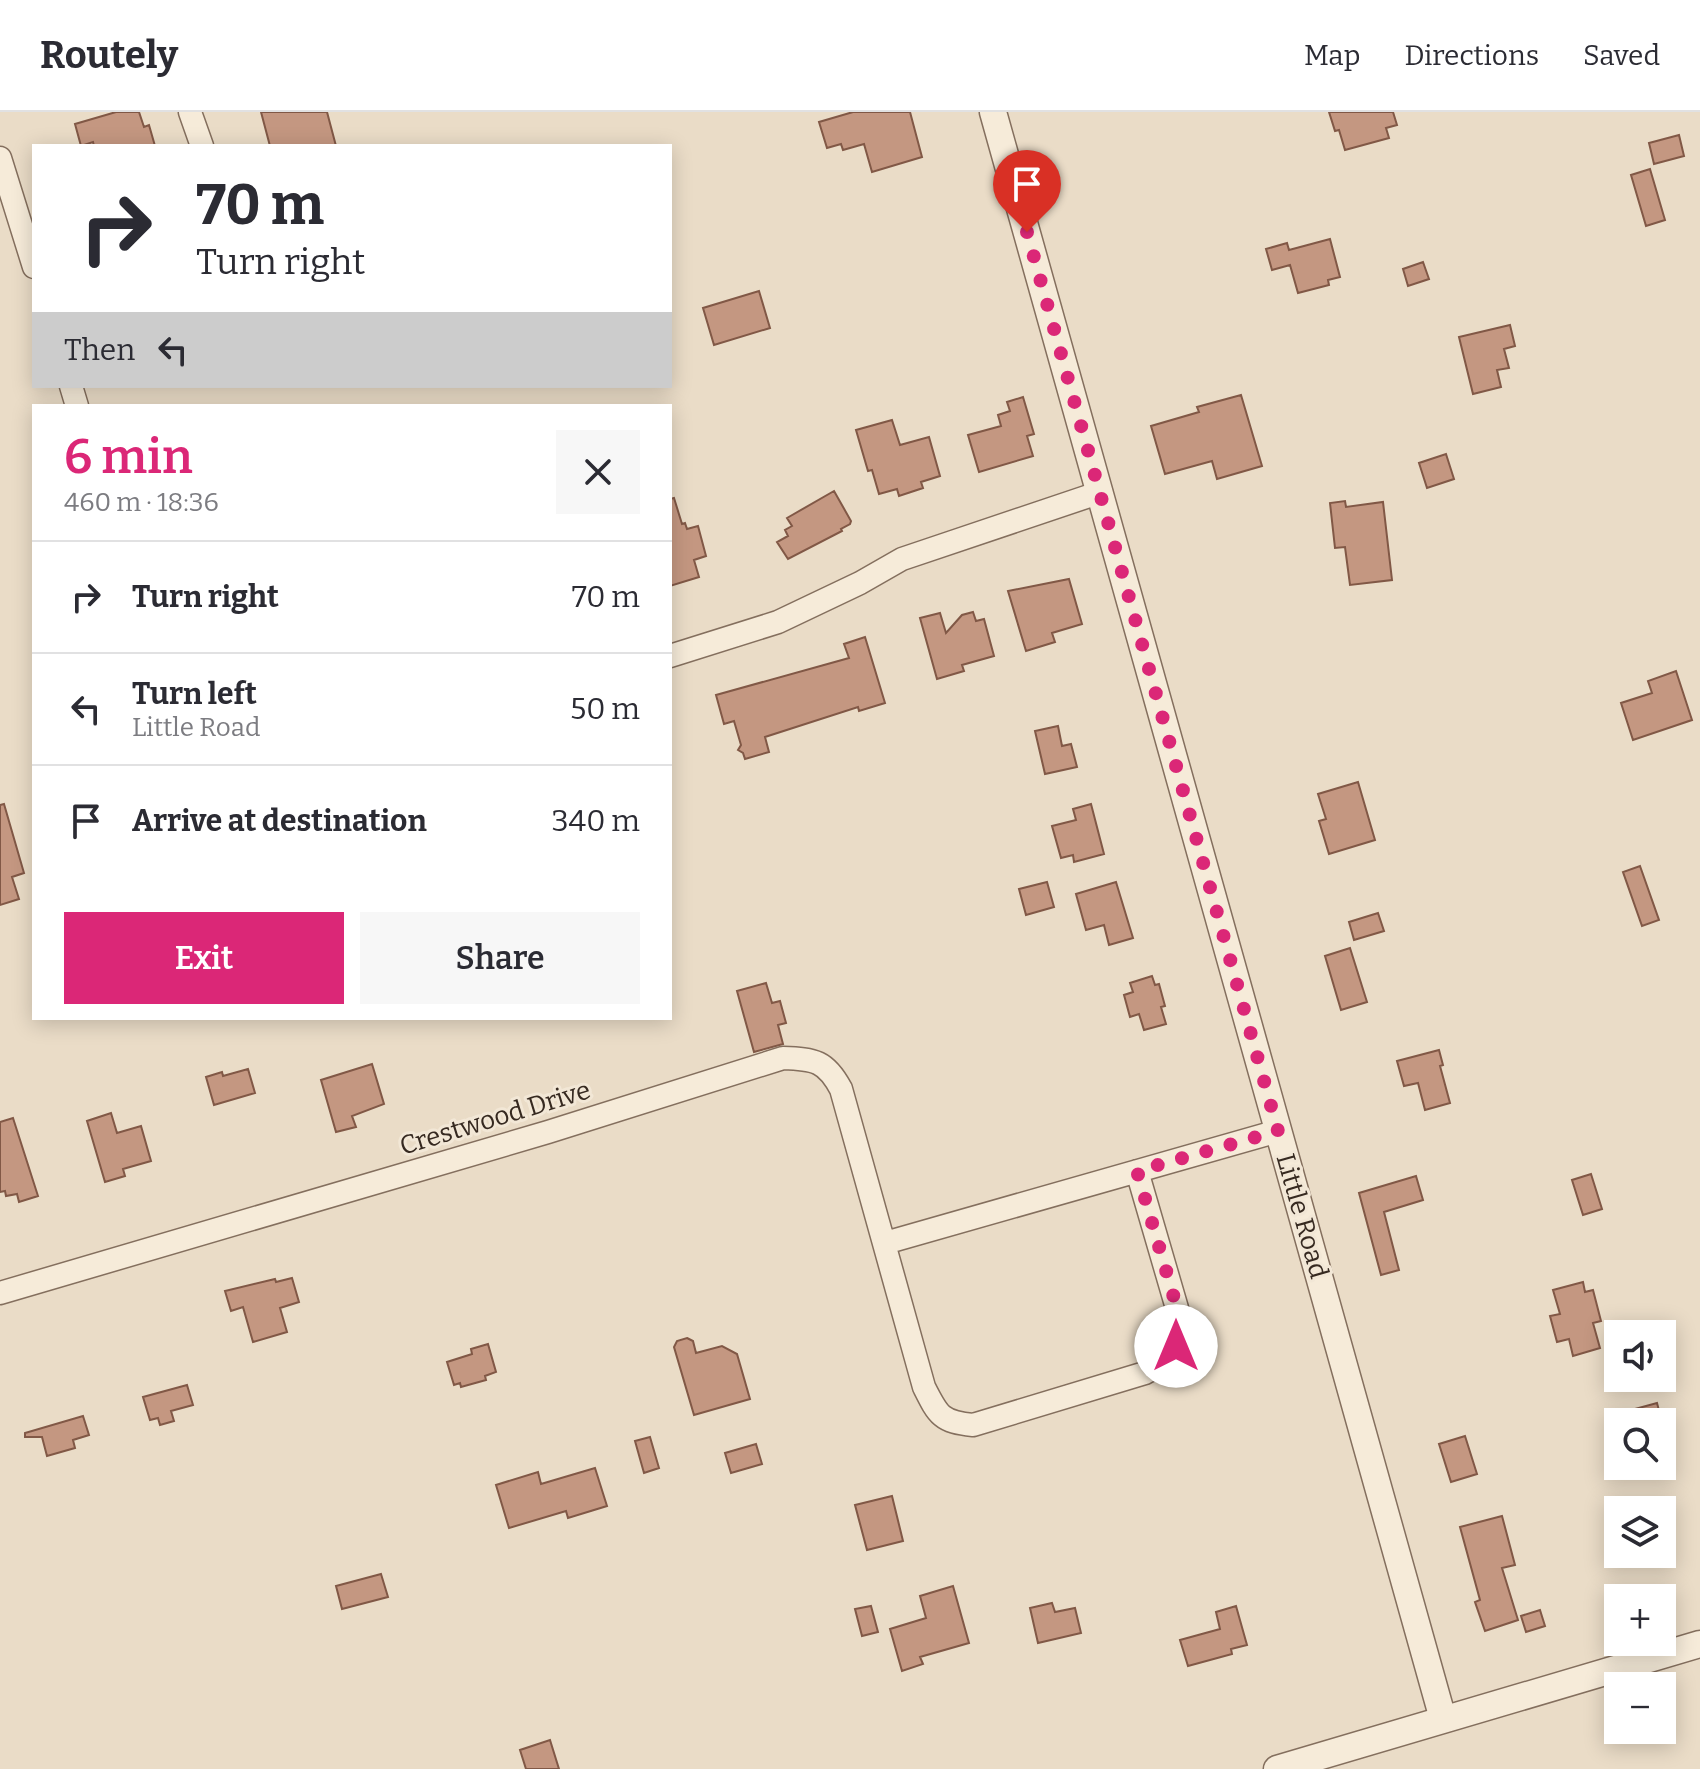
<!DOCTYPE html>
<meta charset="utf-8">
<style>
:root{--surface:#fff;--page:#f7f7f7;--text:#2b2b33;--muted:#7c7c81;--line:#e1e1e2;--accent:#db2777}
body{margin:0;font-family:Bitter,serif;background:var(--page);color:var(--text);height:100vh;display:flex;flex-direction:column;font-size:30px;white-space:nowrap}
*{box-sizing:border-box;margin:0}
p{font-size:26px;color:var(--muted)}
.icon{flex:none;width:44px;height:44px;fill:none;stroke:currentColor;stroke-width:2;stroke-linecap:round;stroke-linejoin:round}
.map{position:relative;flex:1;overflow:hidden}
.side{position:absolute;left:32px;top:292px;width:640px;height:616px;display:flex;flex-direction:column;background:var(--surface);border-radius:0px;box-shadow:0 4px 20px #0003}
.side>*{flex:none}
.guide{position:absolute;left:32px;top:32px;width:640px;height:244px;border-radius:0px;box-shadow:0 4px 20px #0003;background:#fff;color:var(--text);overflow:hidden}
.controls{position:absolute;left:1604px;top:1208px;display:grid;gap:16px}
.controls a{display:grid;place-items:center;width:72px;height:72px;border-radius:0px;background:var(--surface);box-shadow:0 4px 20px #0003;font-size:40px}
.pin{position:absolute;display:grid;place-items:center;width:68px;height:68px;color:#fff;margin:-82px -34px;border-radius:50% 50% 50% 0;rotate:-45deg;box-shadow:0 0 8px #0007}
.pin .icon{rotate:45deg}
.me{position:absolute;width:88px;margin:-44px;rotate:0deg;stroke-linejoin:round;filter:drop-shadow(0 0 6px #0008)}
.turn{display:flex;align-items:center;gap:28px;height:168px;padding:0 32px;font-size:36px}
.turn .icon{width:104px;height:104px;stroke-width:2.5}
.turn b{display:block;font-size:56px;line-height:68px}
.then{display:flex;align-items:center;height:76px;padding:0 32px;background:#0003;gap:16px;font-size:30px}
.round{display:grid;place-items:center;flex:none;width:84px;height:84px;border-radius:0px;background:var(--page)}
.summary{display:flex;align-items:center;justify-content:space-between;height:136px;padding:0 32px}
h1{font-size:48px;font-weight:600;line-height:60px;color:var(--accent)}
.button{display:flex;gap:16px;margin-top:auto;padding:16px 32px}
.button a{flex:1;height:92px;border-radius:0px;background:var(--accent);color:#fff;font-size:32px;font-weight:600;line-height:92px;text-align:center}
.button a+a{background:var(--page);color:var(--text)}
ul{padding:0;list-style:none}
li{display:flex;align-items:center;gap:24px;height:112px;padding:0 32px;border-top:2px solid var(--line)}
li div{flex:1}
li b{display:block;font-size:30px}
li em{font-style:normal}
header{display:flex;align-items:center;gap:48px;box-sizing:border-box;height:112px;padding:0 40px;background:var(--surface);border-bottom:2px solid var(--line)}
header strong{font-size:38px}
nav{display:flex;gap:44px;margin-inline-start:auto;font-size:28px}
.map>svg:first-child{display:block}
.building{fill:#c49781;stroke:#815846;stroke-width:2}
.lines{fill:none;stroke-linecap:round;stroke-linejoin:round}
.minor-casing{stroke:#846f5e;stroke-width:25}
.tertiary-casing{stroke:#846f5e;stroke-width:29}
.minor{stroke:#f6ebd9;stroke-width:22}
.tertiary{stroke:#f6ebd9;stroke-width:26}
.route{stroke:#db2777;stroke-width:14;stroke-dasharray:0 25.2}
.labels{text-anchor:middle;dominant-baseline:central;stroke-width:6;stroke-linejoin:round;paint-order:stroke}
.street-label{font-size:26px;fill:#362920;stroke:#f2e7d6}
</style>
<header>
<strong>Routely</strong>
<nav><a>Map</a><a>Directions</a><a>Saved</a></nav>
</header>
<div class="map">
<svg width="1700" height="1657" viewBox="0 0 1700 1657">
<rect width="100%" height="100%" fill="#eadcc7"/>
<path class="building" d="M116 0H139L144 15 149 13 155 34H94L93 30 81 34 75 12Z
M261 0H327L336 34H270Z
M853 0H910L922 45 872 60 864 32 843 38 841 32 827 36 819 10Z
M1329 0H1393L1397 13 1386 16 1389 26 1345 38 1339 18 1335 19Z
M1679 23 1684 44 1654 52 1649 31Z
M1650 57 1665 108 1646 114 1631 63Z
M1330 127 1340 165 1328 168 1329 173 1298 181 1290 153 1272 158 1266 137 1287 131 1289 138Z
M1423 150 1429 167 1408 174 1403 157Z
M759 179 770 216 714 233 703 196Z
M1510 213 1515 234 1504 237 1509 256 1497 258 1501 275 1473 282 1459 225Z
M1241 283 1262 354 1217 367 1212 349 1165 362 1151 314 1199 300 1197 295Z
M1023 285 1034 322 1027 324 1033 344 979 360 968 323 1001 314 998 303 1010 299 1007 290Z
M892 308 900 333 929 325 940 364 921 370 923 376 899 384 897 377 879 382 872 358 868 359 856 318Z
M1446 342 1454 367 1427 376 1419 351Z
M834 379 851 409 850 412 841 417 842 419 788 447 777 430 788 424 785 418 792 414 787 406Z
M674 386 682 412 685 411 687 417 698 414 706 444 694 448 699 465 670 474V387Z
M1345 389 1346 395 1383 390 1392 468 1350 473 1345 435 1335 436 1330 391Z
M1069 467 1082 512 1052 521 1055 530 1026 539 1008 479Z
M973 500 976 509 984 507 994 544 962 553 964 559 937 567 920 506 940 501 946 521 962 503Z
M865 525 885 591 859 599 858 595 765 625 769 640 745 647 743 641 738 638 741 633 734 609 724 612 716 583 849 546 844 532Z
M1676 559 1692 608 1633 628 1621 591 1652 581 1648 569Z
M1058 614 1062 634 1071 632 1077 655 1045 662 1035 619Z
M1358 670 1375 728 1329 742 1319 709 1326 707 1318 682Z
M4 692 24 761 12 765 19 787 0 793V693Z
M1091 692 1104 742 1074 750 1073 743 1061 746 1052 714 1076 708 1073 697Z
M1640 754 1659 808 1642 814 1623 760Z
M1047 770 1054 795 1026 803 1019 777Z
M1116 770 1133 826 1109 833 1104 813 1086 818 1076 782Z
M1378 801 1384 819 1354 828 1349 810Z
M1350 836 1367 890 1341 898 1325 844Z
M1152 864 1155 873 1159 872 1165 894 1161 895 1166 912 1144 918 1139 902 1130 905 1124 883 1133 880 1130 871Z
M766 871 772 891 780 889 786 911 778 913 783 932 754 940 737 879Z
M1439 938 1443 953 1440 954 1450 991 1425 998 1418 971 1404 974 1397 949Z
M372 952 384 992 352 1004 356 1015 336 1020 321 968Z
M248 957 255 981 214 993 206 965 222 960 223 964Z
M111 1001 117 1021 141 1014 151 1049 123 1057 125 1064 105 1070 87 1009Z
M13 1006 38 1084 19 1090 17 1082 6 1084 5 1079 0 1080V1010Z
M1591 1062 1602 1097 1583 1103 1572 1068Z
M1416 1064 1423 1088 1384 1100 1399 1158 1381 1163 1359 1081Z
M292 1166 299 1190 280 1196 287 1220 253 1230 243 1195 231 1199 225 1179 275 1167 276 1170Z
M1583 1170 1585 1180 1593 1178 1601 1209 1593 1211 1600 1236 1573 1244 1569 1227 1557 1230 1550 1204 1560 1202 1553 1178Z
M687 1226 693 1229 696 1241 722 1234 737 1242 750 1287 694 1303 674 1235 677 1229Z
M488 1232 496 1260 485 1264 486 1268 461 1275 460 1271 454 1273 447 1250 472 1242 471 1237Z
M187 1273 193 1293 171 1299 174 1309 160 1313 158 1306 150 1308 143 1285Z
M1657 1291 1662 1310H1638L1635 1297Z
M83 1304 89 1323 73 1328 75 1336 47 1344 42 1325H25V1321Z
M1465 1324 1477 1362 1451 1370 1439 1332Z
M650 1325 659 1356 644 1361 635 1329Z
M756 1332 762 1352 731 1361 725 1341Z
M595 1356 607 1394 568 1406 566 1399 509 1416 496 1373 538 1360 541 1372Z
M892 1384 903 1429 867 1438 855 1393Z
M1502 1404 1515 1453 1502 1456 1518 1508 1485 1519 1475 1490 1480 1488 1460 1415Z
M381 1462 388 1485 342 1497 336 1474Z
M953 1474 969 1531 920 1545 923 1552 902 1559 890 1517 926 1506 920 1484Z
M1052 1491 1055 1500 1075 1496 1081 1521 1038 1531 1030 1496Z
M871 1494 878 1520 862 1524 855 1497Z
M1236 1494 1247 1533 1231 1537 1232 1542 1188 1554 1180 1528 1220 1517 1216 1500Z
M1540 1498 1545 1514 1526 1520 1521 1504Z
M550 1628 559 1657H526L520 1638Z"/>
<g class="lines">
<g class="minor-casing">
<path id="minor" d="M190 0 202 34
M0 46 34 155
M71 274 77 294
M670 544 778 510 860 471 902 447 1101 380
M885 1131 1278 1019
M0 1181 548 1020 783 946C815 947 826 949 841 977L924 1275C938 1303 941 1310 973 1313L1145 1261C1173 1247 1175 1240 1181 1210L1137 1059"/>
</g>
<g class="tertiary-casing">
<path id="tertiary" d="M993 0 1443 1607
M1277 1657 1700 1532"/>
</g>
<use href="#minor" class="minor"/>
<use href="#tertiary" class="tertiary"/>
</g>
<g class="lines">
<path class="route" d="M1027 120 1278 1019 1137 1059 1181 1210 1176 1234"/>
</g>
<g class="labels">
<g class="street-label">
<text transform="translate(495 1006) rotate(-17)">Crestwood Drive</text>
<text transform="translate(1302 1104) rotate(74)">Little Road</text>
</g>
</g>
</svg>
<div class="controls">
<a><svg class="icon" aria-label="sound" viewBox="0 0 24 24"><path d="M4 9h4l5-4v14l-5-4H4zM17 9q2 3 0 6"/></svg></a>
<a><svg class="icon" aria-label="search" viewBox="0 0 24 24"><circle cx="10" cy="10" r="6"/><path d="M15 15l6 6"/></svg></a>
<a><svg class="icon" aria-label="layers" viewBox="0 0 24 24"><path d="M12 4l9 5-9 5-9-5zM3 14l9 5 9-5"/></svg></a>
<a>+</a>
<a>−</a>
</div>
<div class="pin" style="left:1027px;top:120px;background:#d93025"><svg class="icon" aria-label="arrive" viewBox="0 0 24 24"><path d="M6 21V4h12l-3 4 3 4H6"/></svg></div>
<svg class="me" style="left:1176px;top:1234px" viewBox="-20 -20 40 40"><circle r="19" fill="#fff"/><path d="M0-13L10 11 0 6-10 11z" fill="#db2777"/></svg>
<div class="guide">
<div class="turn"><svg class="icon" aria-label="right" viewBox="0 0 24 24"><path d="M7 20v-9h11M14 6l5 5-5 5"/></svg><div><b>70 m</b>Turn right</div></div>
<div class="then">Then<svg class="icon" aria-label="left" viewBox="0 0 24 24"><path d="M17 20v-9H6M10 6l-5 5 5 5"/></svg></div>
</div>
<section class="side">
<div class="summary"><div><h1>6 min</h1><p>460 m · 18:36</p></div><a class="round"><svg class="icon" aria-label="close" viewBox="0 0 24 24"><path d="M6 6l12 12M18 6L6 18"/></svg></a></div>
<ul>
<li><svg class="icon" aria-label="right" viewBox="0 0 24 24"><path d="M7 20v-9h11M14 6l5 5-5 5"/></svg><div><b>Turn right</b></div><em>70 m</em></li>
<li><svg class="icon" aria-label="left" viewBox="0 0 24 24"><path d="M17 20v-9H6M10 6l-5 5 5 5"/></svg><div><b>Turn left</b><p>Little Road</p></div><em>50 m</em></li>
<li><svg class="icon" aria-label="arrive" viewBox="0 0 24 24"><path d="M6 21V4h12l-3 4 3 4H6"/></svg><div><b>Arrive at destination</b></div><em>340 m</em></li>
</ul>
<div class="button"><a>Exit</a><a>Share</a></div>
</section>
</div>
